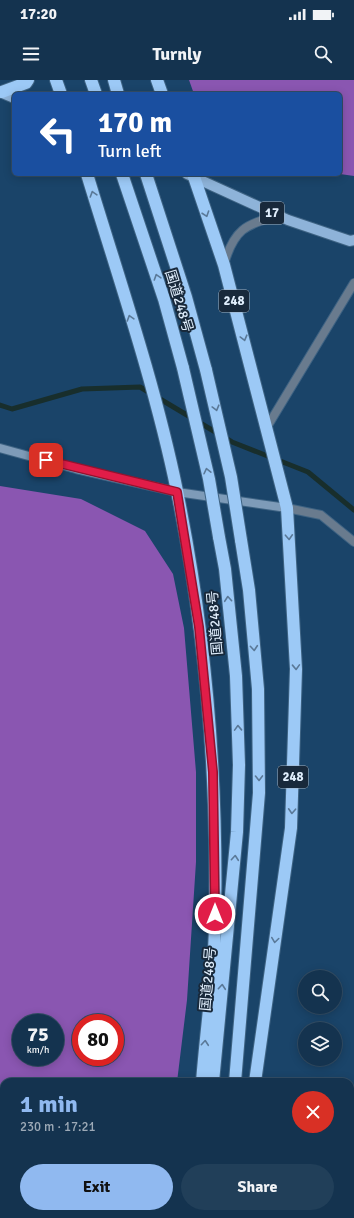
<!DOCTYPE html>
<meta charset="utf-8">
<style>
:root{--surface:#14334f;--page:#213f59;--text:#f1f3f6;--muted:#9daab7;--line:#334e66;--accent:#90b9f0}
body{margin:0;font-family:Signika,"Noto Sans JP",sans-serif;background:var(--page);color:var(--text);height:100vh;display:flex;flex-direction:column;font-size:15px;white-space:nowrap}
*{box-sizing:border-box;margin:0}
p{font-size:13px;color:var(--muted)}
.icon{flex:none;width:22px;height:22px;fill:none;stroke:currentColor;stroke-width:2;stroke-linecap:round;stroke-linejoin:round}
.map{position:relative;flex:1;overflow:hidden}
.drawer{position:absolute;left:0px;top:998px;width:354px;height:140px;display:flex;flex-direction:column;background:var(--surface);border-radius:12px 12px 0 0;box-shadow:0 2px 10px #0003,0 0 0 1px var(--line)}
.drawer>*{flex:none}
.top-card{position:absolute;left:12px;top:12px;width:330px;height:84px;border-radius:6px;box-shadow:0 2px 10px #0003,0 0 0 1px var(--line);background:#1a4fa0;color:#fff;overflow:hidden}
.buttons{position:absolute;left:298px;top:890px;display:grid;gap:8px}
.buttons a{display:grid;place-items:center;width:44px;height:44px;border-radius:50%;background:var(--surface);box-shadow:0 2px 10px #0003,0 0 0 1px var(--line);font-size:20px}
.speed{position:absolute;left:12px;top:934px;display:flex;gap:8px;font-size:20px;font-weight:700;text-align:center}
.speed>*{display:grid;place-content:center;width:52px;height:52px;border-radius:50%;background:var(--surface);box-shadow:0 2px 10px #0003,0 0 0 1px var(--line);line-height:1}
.speed small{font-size:10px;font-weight:400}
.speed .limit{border:6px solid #d22;background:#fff;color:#111}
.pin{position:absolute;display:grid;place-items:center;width:34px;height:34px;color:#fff;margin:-17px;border-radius:8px;box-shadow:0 2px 6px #0006}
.me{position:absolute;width:44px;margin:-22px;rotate:0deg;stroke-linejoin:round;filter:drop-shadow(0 0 3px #0008)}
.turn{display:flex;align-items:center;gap:14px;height:84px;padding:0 20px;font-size:18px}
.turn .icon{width:52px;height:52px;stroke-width:2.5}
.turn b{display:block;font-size:28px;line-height:34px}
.round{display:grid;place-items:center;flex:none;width:42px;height:42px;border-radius:21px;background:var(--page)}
.head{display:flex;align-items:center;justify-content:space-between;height:68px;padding:0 20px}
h1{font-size:24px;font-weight:800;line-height:30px;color:var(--accent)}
.action{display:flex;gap:8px;margin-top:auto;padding:8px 20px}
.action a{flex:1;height:46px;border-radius:24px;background:var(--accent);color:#111;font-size:16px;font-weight:800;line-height:46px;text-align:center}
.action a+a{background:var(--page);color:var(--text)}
.status{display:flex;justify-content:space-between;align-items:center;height:28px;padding:0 20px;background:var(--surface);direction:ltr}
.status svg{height:11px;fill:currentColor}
header{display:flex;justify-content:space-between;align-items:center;height:52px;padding:0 20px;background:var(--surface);font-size:18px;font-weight:800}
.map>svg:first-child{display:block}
.forest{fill:#8a56b1;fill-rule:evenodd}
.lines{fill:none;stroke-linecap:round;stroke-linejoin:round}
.stream{stroke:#182e2c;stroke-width:5}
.street-casing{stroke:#3e6383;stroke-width:10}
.secondary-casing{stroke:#3e6383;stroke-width:10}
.primary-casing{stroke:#3e6383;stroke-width:12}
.highway-casing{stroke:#3e6383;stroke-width:14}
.street{stroke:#697b8e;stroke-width:8}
.secondary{stroke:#7e9bb8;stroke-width:8}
.primary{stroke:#8eb3d9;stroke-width:10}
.highway{stroke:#9cc9f6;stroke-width:12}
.highway-bridge-casing{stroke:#3e6383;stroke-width:14;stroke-linecap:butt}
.highway-bridge{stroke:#9cc9f6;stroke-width:12}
.oneway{stroke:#5a7998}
.route-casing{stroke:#92132f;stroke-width:10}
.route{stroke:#e11d48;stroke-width:7}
.labels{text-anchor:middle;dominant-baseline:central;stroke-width:4;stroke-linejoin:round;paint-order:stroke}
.shield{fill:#18293b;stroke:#a4b3c2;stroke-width:1}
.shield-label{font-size:13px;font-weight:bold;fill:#e0eefc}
.street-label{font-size:14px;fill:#e0eefc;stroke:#18293b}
</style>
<div class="status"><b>17:20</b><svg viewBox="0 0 49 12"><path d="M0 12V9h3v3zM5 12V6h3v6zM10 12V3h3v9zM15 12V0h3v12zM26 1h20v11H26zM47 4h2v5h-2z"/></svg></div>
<header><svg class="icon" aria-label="menu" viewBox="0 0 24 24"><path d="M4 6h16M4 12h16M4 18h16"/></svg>Turnly<svg class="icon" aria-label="search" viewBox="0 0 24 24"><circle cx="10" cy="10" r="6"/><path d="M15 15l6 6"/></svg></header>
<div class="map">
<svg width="354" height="1138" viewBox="0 0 354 1138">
<rect width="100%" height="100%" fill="#1a4469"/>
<path class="forest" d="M189 0H354V96L340 94V14H194Z
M0 406 81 419 145 451 173 494 184 548 196 692V782L187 920 177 1002H4V1134H67V1138H0ZM21 943H55V977H21ZM81 943H115V977H81Z"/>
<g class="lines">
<path class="stream" d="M0 325 12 329 82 309 140 307 232 362 308 392 354 430"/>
<g class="street-casing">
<path id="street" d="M224 184C234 150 245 144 278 136
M267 347 354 203
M287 428 321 435 354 462"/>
</g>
<g class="secondary-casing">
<path id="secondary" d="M0 368 76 389 177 412 287 428"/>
</g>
<g class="primary-casing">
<path id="primary" d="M0 12 14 18
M187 94 288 140 350 161 354 160"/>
</g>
<g class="highway-casing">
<path id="highway" d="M56 0 61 14
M91 0 96 14
M114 0 118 14
M157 0 162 14
M2 12 26 3 28 0
M87 94C119 199 155 304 177 411 206 553 218 700 215 845 214 897 206 950 202 1002
M122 94 164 219 183 288
M146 94 186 217 206 290
M193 94 224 185 287 428 296 589 291 748 255 1002
M213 1002 237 752 239 685 236 596 225 489 219 457
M235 1002 259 713 258 609 249 510 241 460
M198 1138V1134
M220 1138V1134
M233 1138 234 1134"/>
</g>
<use href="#street" class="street"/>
<use href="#secondary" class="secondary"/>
<use href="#primary" class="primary"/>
<use href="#highway" class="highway"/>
<g class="highway-bridge-casing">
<path id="highway-bridge" d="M183 288 209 399 219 457
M206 290 231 397 241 460"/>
</g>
<use href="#highway-bridge" class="highway-bridge"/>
</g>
<defs><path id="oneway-chevron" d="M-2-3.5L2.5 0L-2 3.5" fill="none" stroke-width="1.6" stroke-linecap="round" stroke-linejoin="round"/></defs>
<g class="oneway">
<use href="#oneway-chevron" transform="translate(93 114) rotate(-107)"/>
<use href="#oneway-chevron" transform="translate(206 134) rotate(71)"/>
<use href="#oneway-chevron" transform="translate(157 197) rotate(-108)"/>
<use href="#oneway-chevron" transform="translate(130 238) rotate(-107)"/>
<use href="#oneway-chevron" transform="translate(244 258) rotate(75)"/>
<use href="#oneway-chevron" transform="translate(216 328) rotate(75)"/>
<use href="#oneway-chevron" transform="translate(207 391) rotate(-103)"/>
<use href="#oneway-chevron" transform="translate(289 457) rotate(87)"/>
<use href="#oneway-chevron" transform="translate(228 519) rotate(-95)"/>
<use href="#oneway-chevron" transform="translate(254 568) rotate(85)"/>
<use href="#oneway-chevron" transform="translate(296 587) rotate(88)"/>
<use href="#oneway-chevron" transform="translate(238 648) rotate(-92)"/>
<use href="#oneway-chevron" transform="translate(259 698) rotate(89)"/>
<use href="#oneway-chevron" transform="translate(292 731) rotate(93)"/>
<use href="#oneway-chevron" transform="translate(235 778) rotate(-85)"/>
<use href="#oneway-chevron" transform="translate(275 860) rotate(98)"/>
<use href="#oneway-chevron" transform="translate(222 907) rotate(-85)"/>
<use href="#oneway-chevron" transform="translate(205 963) rotate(-85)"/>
</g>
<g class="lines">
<g class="route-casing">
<path id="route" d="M46 380 177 412 199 547 213 692 215 834"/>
</g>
<use href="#route" class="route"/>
</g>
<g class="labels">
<g class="shield">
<rect x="260" y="122" width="24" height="22" rx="3"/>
<rect x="219" y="210" width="30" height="22" rx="3"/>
<rect x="278" y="686" width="30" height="22" rx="3"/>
</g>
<g class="shield-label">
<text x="272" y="133">17</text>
<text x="234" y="221">248</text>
<text x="293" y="697">248</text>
</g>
<g class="street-label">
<text transform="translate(179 221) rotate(73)">国道248号</text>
<text transform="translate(215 543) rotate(-95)">国道248号</text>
<text transform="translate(208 899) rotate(-85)">国道248号</text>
</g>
</g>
</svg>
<div class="buttons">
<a><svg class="icon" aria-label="search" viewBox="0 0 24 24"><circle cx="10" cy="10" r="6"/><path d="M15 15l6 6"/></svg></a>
<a><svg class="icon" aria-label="layers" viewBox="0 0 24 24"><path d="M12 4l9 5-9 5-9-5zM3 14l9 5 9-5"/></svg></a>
</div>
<div class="speed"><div>75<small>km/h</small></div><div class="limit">80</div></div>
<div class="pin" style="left:46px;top:380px;background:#d93025"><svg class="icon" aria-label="arrive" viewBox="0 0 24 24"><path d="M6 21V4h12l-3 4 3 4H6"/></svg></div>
<svg class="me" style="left:215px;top:834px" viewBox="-20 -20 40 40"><circle r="17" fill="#e11d48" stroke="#fff" stroke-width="3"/><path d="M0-11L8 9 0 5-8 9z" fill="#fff"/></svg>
<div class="top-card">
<div class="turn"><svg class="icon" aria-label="left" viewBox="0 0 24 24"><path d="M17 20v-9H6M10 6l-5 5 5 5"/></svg><div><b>170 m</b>Turn left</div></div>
</div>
<section class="drawer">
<div class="head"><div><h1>1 min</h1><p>230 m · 17:21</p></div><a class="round" style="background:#d93025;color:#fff"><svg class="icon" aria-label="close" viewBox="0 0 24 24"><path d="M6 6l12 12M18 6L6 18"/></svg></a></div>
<div class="action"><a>Exit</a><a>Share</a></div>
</section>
</div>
